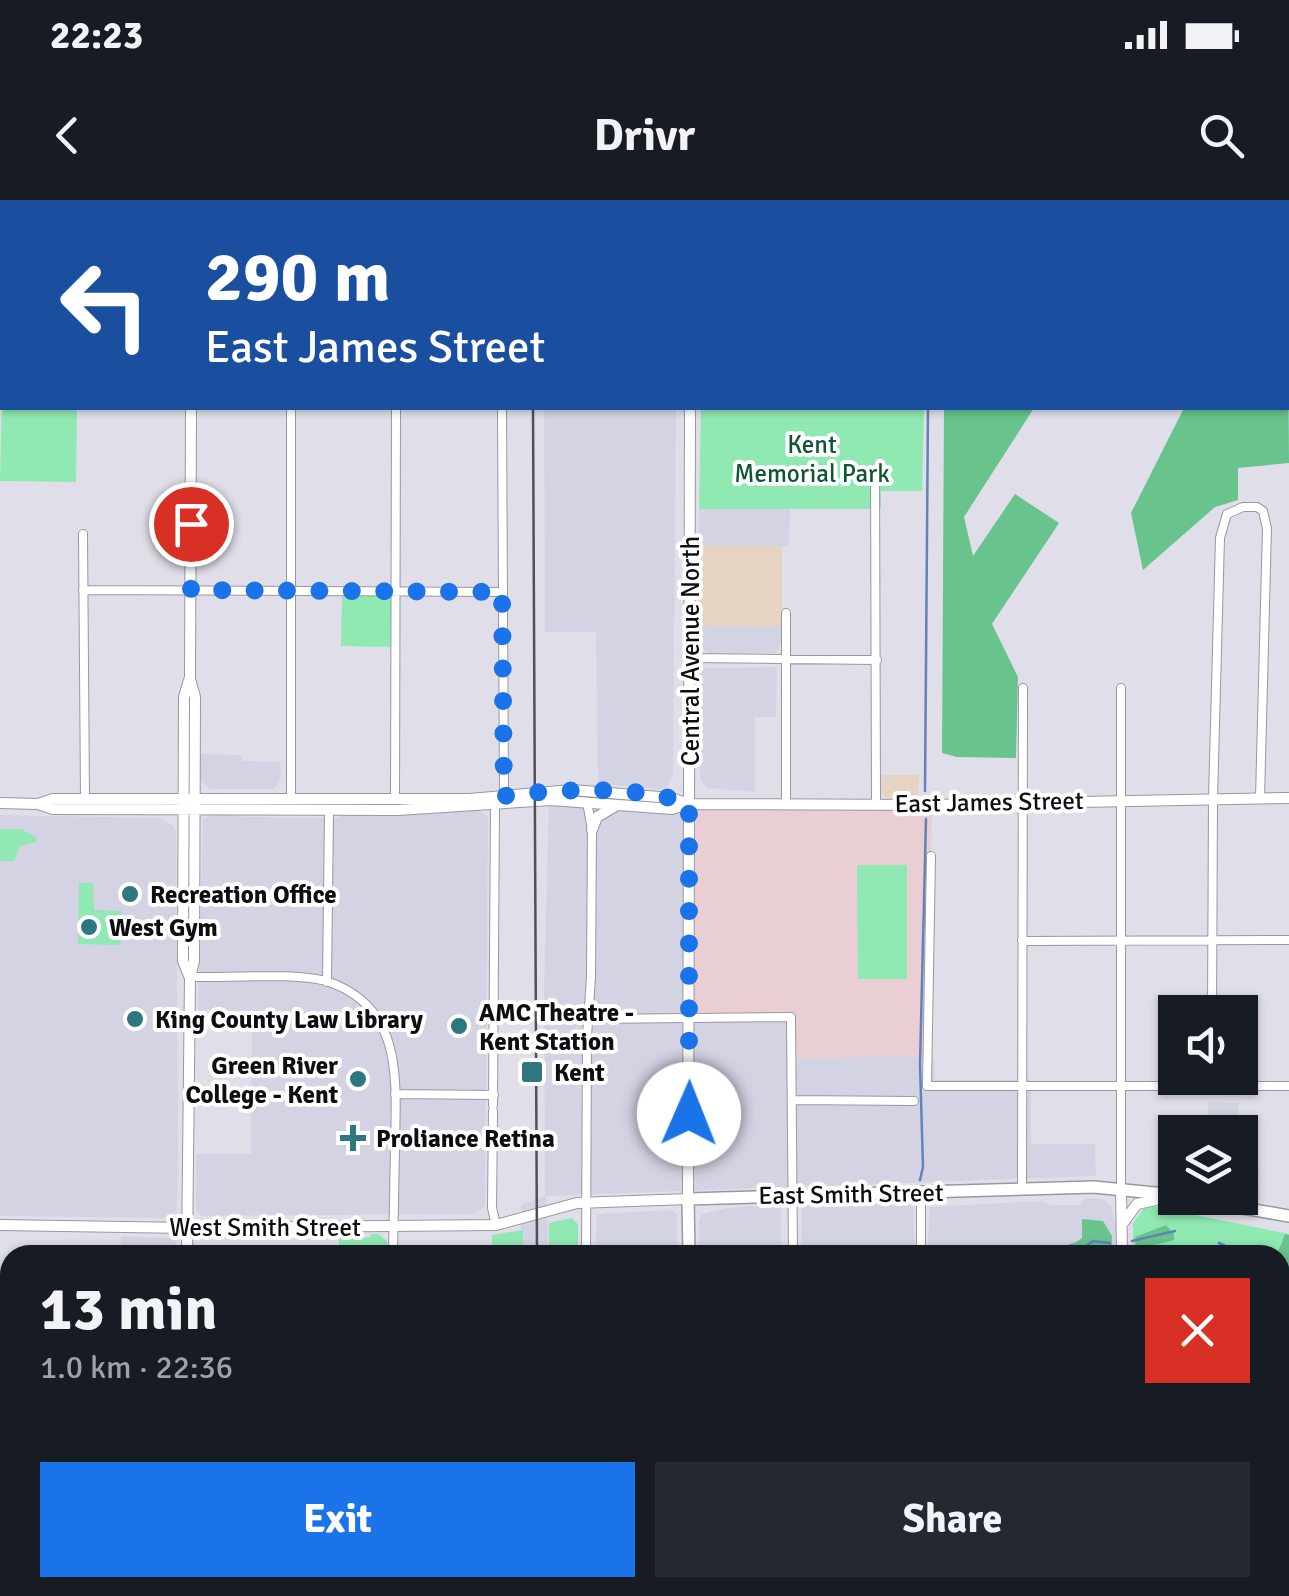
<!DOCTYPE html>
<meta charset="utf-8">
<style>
:root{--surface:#171b24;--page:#242831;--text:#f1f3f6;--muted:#9ea1a6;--accent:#1a73e8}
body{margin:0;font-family:Signika,sans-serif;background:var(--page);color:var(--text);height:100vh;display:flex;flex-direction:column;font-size:38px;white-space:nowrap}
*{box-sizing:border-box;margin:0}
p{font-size:32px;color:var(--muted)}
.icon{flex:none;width:55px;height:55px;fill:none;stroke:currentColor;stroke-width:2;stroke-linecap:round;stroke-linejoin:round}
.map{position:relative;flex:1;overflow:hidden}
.side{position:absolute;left:0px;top:1045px;width:1290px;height:352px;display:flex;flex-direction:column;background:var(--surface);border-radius:30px 30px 0 0;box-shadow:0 2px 8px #0004}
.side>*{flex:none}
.banner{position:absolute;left:0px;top:0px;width:1290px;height:210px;box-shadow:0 2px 8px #0004;background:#1a4fa0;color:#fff;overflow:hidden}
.tools{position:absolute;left:1158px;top:795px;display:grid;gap:20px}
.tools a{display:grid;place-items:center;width:100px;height:100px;border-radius:0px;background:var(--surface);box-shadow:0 2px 8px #0004;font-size:50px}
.pin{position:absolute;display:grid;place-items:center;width:85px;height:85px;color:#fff;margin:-42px;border:5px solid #fff;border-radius:50%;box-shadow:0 2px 10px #0007}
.me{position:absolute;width:110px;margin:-55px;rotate:1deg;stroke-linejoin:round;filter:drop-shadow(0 0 8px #0008)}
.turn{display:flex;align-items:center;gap:35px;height:210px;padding:0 40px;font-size:45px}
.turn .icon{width:130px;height:130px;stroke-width:2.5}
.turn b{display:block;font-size:70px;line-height:85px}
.round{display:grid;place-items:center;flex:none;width:105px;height:105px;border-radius:0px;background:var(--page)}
.summary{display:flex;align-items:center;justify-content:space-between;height:170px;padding:0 40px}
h1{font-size:60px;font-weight:700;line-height:75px}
.primary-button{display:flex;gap:20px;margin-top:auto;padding:20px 40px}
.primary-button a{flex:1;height:115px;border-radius:0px;background:var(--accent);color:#fff;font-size:40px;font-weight:700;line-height:115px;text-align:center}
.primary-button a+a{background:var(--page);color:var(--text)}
.status{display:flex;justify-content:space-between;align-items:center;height:70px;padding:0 50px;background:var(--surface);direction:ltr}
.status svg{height:28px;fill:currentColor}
header{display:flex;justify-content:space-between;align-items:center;height:130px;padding:0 40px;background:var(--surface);font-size:45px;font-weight:700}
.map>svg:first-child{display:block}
.built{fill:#d4d3e4}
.industrial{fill:#e5d3c3}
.education{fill:#e9cfd3}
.green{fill:#90e8b2}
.forest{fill:#68c38d}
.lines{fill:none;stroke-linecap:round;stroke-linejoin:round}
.stream{stroke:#6382b8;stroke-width:2.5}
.street-casing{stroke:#9998a1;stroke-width:10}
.secondary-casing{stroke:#9998a1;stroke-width:12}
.primary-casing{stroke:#9998a1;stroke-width:14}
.highway-casing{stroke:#9998a1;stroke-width:15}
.street{stroke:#fff;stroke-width:8}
.secondary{stroke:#fff;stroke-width:10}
.primary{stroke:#fff;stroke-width:11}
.highway{stroke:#fff;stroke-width:12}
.rail{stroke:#505055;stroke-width:2.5}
.route{stroke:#1a73e8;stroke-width:18;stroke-dasharray:0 32.4}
.poi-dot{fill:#2e777f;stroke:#fff;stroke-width:4}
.labels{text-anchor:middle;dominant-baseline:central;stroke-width:8;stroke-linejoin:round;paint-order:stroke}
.park-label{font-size:25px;fill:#0f5532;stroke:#fff}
.street-label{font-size:25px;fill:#0e0e11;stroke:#fff}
.poi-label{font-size:25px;font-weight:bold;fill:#0e0e11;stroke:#fff;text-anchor:start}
</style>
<div class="status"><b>22:23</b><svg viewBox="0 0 49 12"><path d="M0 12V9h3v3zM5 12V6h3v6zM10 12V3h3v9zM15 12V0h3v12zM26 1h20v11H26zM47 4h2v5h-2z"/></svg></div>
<header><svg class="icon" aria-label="back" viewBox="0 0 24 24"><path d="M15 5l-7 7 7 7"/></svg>Drivr<svg class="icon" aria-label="search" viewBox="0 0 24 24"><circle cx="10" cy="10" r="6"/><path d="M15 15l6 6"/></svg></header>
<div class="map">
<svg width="1289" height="1396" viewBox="0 0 1289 1396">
<rect width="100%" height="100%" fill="#e0dfe9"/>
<path class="built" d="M544 208H676L673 573 668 586 661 589 598 584 596 432H545Z
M699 309H790L789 346H699Z
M699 426 782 427 781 444 776 453H708L699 445Z
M777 467 776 517H755V592L707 588 700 579 699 474 705 468Z
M200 554 242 555V561L280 562 281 579 274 589H210L200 580Z
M549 598 689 604 791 817 793 858 927 856 934 859 935 880H1031V944H1095L1096 976 546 996 549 1055H521V1005L545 996 544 792Z
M478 609 488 617 485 1006 475 1014 201 1016 196 1010V954H251L252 811 198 810 203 619 219 613 245 617 339 618 342 614Z
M0 615 159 618 172 625 176 632 178 951 177 1011 169 1018 0 1016Z
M1208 902 1238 903 1239 931H1257L1260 999 1240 996V932H1175V986L1165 984 1164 931 1208 932Z
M1085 998 1103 999 1111 1005 1116 1027 1113 1055H927L930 1007 1041 1001 1051 1005H1079Z
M874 1003 913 1006 915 1055H801L802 1004Z
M771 1005 781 1007V1055H699V1020L702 1014 727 1008Z
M671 1010 677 1015V1055H595L597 1014Z
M121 1036 171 1038 176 1042 177 1055H120Z
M0 1217H10V1284L0 1287Z
M188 1388H382V1396H188Z
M396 1388H484V1396H396Z
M522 1388H587V1396H522Z
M598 1388H678V1391L676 1396H598Z"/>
<path class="industrial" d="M699 346H782V427L699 426Z
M882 575H919L918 600H890L884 596 881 593Z"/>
<path class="education" d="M689 604 932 605 927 856 792 858 791 817 690 818Z
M86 1388H169V1396H86Z"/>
<path class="green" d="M2 195V208H77L76 282 0 281Z
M701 208H924L922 291H881V309H699Z
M342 391 395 392V447L341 446Z
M0 629H21L36 637 37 642 20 646 14 661H0Z
M857 665H907V779H858Z
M79 683H93L94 710 121 711 120 745 78 744Z
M1146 1005 1289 1034V1162L1280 1161V1055H1133V1023Z
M572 1018 578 1024V1055H549V1023Z
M523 1030V1055H492V1035Z
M371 1034H378L387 1041 388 1055H339V1038L371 1037Z"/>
<path class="forest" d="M1288 128 1289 263 1238 268V300L1215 307 1143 370 1131 313 1184 208H1288Z
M944 208H1034L964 317 973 356 1015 294 1059 323 992 424 1018 477 1016 558 957 557 942 553Z
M1082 1019 1103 1021 1112 1036 1111 1055 1094 1051 1078 1055H1044V1051C1057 1045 1072 1047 1082 1038Z
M1166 1025 1174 1034V1040L1136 1050 1135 1037Z
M1285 1034 1289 1035V1080L1280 1078V1055H1277Z"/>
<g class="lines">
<path class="stream" d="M925 591 928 208
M920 980 923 967 920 864 926 619
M1132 1041 1175 1031
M1219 1043 1244 1055
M1045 1055 1070 1047 1082 1049 1093 1041 1110 1043
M1280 1071H1289
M1280 1087 1289 1091"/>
<g class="street-casing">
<path id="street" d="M291 0V2
M500 0V2
M1222 0 1225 2
M398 2V0
M962 2V0
M1197 2 1198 0
M1288 37H1289
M1288 62 1289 61
M291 208V599
M502 208 504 596
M875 270 876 604
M83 334 85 599
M83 390 502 392
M690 458 877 460
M1121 488V988
M395 600 396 208
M786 604V413
M931 656 927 886H1289
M1022 741 1289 740
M190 777C225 778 298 772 329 782 404 808 396 882 395 947 394 983 394 1019 393 1055
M327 782 329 610
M1212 812 1213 599 1220 338 1227 314 1243 307H1257L1263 311 1267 328 1260 598
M588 819 791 817 793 1055
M395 894 494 895
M793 900 914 901
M493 905 495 605
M493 911 492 1008 496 1025
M1022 990 1023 488
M586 1055 587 836 591 777 592 630 587 602
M921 1055V994
M0 1132H10
M0 1294 10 1292
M1280 1357H1289
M492 1388V1396
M78 1396V1388
M388 1396V1388
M587 1396V1388
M792 1396 815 1388
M1113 1396V1388"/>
</g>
<g class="secondary-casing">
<path id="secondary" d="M191 0V2
M746 2 747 0
M0 603 38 604 53 609 398 610 551 600 672 609 689 604 932 605 1289 598
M38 604 53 599H469L572 590 672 598 688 604
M592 630 597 617 614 607
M189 776 183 761 184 497 189 480
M1121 988 1122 1055
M1123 1023 1137 1004 1170 997
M0 1025 187 1028 496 1025 577 1003 688 999 690 208
M187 1055 190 777 194 761 195 497 190 479 191 208
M1280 1170 1289 1171
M0 1210H10
M922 1388 924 1396
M182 1396V1388"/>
</g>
<g class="primary-casing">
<path id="primary" d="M1186 998 1289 1016
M689 1055 688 999 1094 987 1175 995
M690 1388V1396"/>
</g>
<g class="highway-casing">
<path id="highway" d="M112 2 115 0
M139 2 142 0
M0 112 2 110
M0 140 2 138"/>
</g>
<use href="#street" class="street"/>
<use href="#secondary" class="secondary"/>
<use href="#primary" class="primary"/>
<use href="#highway" class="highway"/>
<path class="rail" d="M531 0V2
M53 2 54 0
M0 56 2 54
M533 208 537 1055
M532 1388V1396
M552 1396V1388"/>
</g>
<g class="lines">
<path class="route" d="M191 324V390L502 392 504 596C556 589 641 585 689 604V914"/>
</g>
<g class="poi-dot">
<circle cx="130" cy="694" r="10"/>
<circle cx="89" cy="727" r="10"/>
<circle cx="135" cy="819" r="10"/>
<circle cx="459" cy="826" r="10"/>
<rect x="520" y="860" width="24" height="24" rx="5"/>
<circle cx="358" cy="879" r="10"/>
<path d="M348 923h10v10h10v10h-10v10h-10v-10h-10v-10h10z"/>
</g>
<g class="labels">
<g class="park-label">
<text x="812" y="244">Kent<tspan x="812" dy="29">Memorial Park</tspan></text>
</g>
<g class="street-label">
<text transform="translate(690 451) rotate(-90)">Central Avenue North</text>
<text transform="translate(989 602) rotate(-1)">East James Street</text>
<text transform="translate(851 994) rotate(-1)">East Smith Street</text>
<text x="265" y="1027">West Smith Street</text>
</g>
<g class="poi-label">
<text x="150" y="694">Recreation Office</text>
<text x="109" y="727">West Gym</text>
<text x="479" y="812">AMC Theatre -<tspan x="479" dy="29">Kent Station</tspan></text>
<text x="155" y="819">King County Law Library</text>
<text x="338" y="865" text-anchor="end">Green River<tspan x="338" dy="29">College - Kent</tspan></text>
<text x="554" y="872">Kent</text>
<text x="376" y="938">Proliance Retina</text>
</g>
</g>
</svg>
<div class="tools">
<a><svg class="icon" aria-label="sound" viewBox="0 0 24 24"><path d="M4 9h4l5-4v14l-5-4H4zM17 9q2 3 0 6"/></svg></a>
<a><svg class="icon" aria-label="layers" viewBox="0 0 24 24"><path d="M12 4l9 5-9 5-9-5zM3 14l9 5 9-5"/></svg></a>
</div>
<div class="pin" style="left:191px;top:324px;background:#d93025"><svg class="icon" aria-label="arrive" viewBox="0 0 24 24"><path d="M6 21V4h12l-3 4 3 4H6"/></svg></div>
<svg class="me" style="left:689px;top:914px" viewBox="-20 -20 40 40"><circle r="19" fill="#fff"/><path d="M0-13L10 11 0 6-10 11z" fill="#1a73e8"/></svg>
<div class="banner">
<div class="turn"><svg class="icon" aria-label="left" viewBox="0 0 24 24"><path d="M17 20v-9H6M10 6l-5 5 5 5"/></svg><div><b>290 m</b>East James Street</div></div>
</div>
<section class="side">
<div class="summary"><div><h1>13 min</h1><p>1.0 km · 22:36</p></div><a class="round" style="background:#d93025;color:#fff"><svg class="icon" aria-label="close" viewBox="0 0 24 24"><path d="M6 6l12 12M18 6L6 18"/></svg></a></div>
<div class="primary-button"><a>Exit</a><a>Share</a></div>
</section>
</div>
